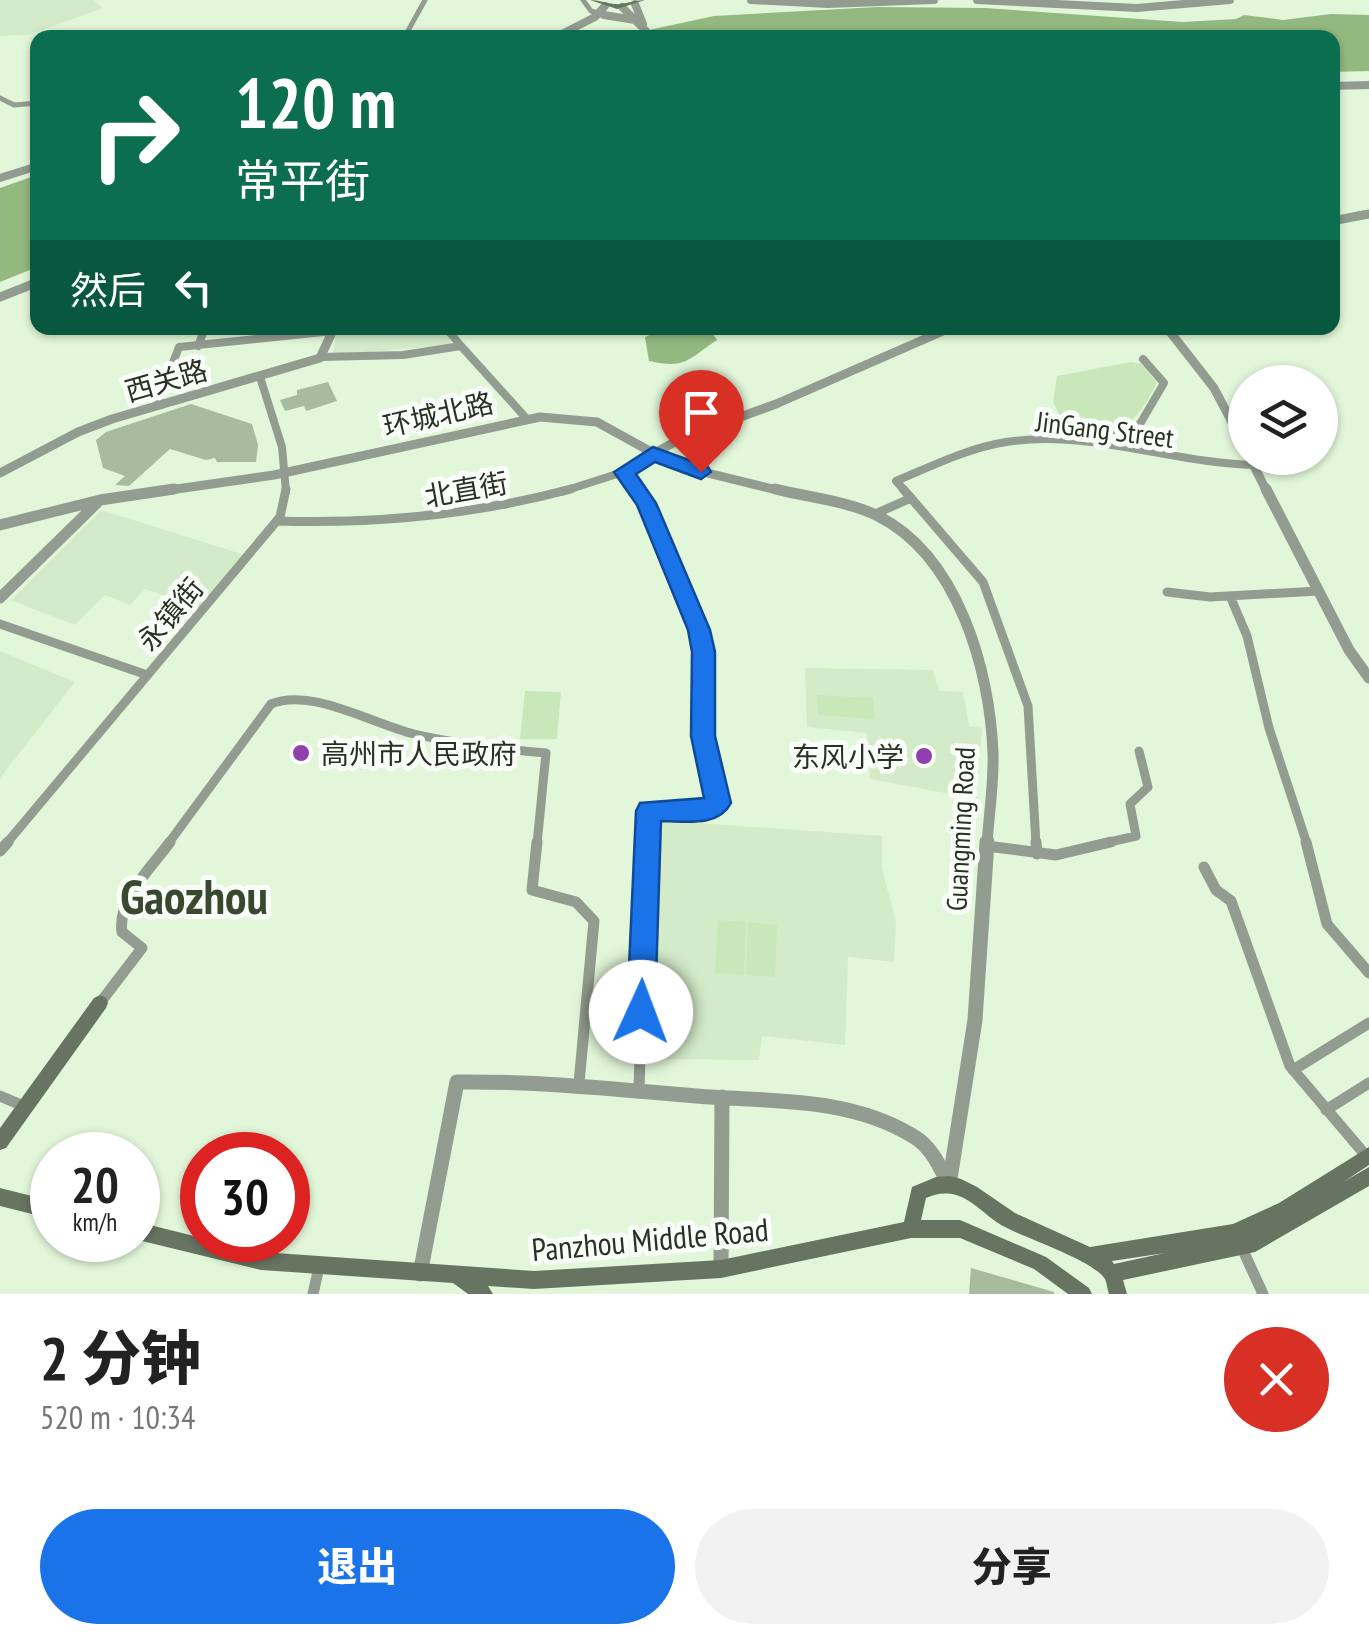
<!DOCTYPE html>
<html lang="zh">
<meta charset="utf-8">
<style>
:root{--surface:#fff;--page:#f2f2f2;--text:#222;--muted:#767676;--accent:#1a73e8}
body{margin:0;font-family:"PT Sans Narrow","Noto Sans SC",sans-serif;background:var(--page);color:var(--text);height:100vh;display:flex;flex-direction:column;font-size:38px;white-space:nowrap}
*{box-sizing:border-box;margin:0}
p{font-size:32px;color:var(--muted)}
.icon{flex:none;width:55px;height:55px;fill:none;stroke:currentColor;stroke-width:2;stroke-linecap:round;stroke-linejoin:round}
.map{position:relative;height:1294px;overflow:hidden}
.side{display:flex;flex-direction:column;background:var(--surface);flex:1}
.side>*{flex:none}
.guide{position:absolute;left:30px;top:30px;width:1310px;height:305px;border-radius:20px;box-shadow:0 2px 8px #0004;background:#0b6e4f;color:#fff;overflow:hidden}
.fabs{position:absolute;left:1228px;top:365px;display:grid;gap:20px}
.fabs a{display:grid;place-items:center;width:110px;height:110px;border-radius:50%;background:var(--surface);box-shadow:0 2px 8px #0004;font-size:50px}
.speed{position:absolute;left:30px;top:1132px;display:flex;gap:20px;font-size:50px;font-weight:700;text-align:center}
.speed>*{display:grid;place-content:center;width:130px;height:130px;border-radius:50%;background:var(--surface);box-shadow:0 2px 8px #0004;line-height:1}
.speed small{font-size:25px;font-weight:400}
.speed .limit{border:15px solid #d22;background:#fff;color:#111}
.pin{position:absolute;display:grid;place-items:center;width:85px;height:85px;color:#fff;margin:-102px -42px;border-radius:50% 50% 50% 0;rotate:-45deg;box-shadow:0 0 10px #0007}
.pin .icon{rotate:45deg}
.me{position:absolute;width:110px;margin:-55px;rotate:2deg;stroke-linejoin:round;filter:drop-shadow(0 0 8px #0008)}
.turn{display:flex;align-items:center;gap:35px;height:210px;padding:0 40px;font-size:45px}
.turn .icon{width:130px;height:130px;stroke-width:2.5}
.turn b{display:block;font-size:70px;line-height:85px}
.then{display:flex;align-items:center;height:95px;padding:0 40px;background:#0003;gap:20px;font-size:38px}
.round{display:grid;place-items:center;flex:none;width:105px;height:105px;border-radius:52px;background:var(--page)}
.headline{display:flex;align-items:center;justify-content:space-between;height:170px;padding:0 40px}
h1{font-size:60px;font-weight:800;line-height:75px}
.cta{display:flex;gap:20px;margin-top:auto;padding:20px 40px}
.cta a{flex:1;height:115px;border-radius:60px;background:var(--accent);color:#fff;font-size:40px;font-weight:800;line-height:115px;text-align:center}
.cta a+a{background:var(--page);color:var(--text)}
.map>svg:first-child{display:block}
.built{fill:#d3ebc8}
.green{fill:#c9e8ba}
.water{fill:#93b980}
.building{fill:#a7bb9e}
.lines{fill:none;stroke-linecap:round;stroke-linejoin:round}
.minor-far3{stroke:#939c90;stroke-width:5}
.minor-far2{stroke:#939c90;stroke-width:8}
.minor-far1{stroke:#939c90;stroke-width:9}
.minor{stroke:#939c90;stroke-width:11}
.tertiary-far3{stroke:#939c90;stroke-width:8}
.tertiary-far2{stroke:#939c90;stroke-width:9}
.tertiary-far1{stroke:#939c90;stroke-width:11}
.tertiary{stroke:#939c90;stroke-width:15}
.secondary{fill:#687462;fill-rule:evenodd}
.route{fill:#1a73e8;stroke:#114b97;stroke-width:2.5}
.poi-dot{fill:#903fae;stroke:#fafef8;stroke-width:4}
.labels{text-anchor:middle;dominant-baseline:central;stroke-width:10;stroke-linejoin:round;paint-order:stroke}
.street-label{font-size:28px;fill:#293125;stroke:#fafef8}
.poi-label{font-size:28px;fill:#293125;stroke:#fafef8;text-anchor:start}
.near-street-label{font-size:32px;fill:#293125;stroke:#fafef8}
.town-label{font-size:48px;font-weight:bold;fill:#394931;stroke:#fafef8}
</style>
<div class="map">
<svg width="1369" height="1294" viewBox="0 0 1369 1294">
<rect width="100%" height="100%" fill="#e2f7d9"/>
<path class="built" d="M0 0H93L103 8 28 35 0 36Z
M337 328H440L449 336 451 345 333 355Z
M101 510 245 555 199 607 145 589 130 605 105 595 75 625 11 600Z
M0 651 75 682 0 778Z
M805 668 933 670 939 691 963 692 969 726 982 728 977 799 870 779 867 733 807 727Z
M654 820 882 836V868L896 923 894 962 848 957 845 1045 762 1036 759 1060 647 1059Z"/>
<path class="green" d="M1131 362 1141 364 1157 382C1134 433 1109 441 1056 430L1048 417 1059 414 1053 402 1057 376Z
M525 691 561 692 557 739H520Z
M816 695 873 698 875 719 819 715Z
M718 920 746 922 744 975 715 973Z
M748 922 777 925 775 977 746 975Z"/>
<path class="water" d="M877 7 985 8 1183 22 1236 19 1244 15 1283 20 1331 14 1369 15V71L1333 72 1332 38H612L714 16Z
M37 175V267L0 282V188Z
M666 328H709L717 340C687 360 686 369 649 361L645 337Z"/>
<path class="building" d="M328 382 337 401 306 411 304 406 285 411 280 400 297 395V390Z
M191 404 252 424 258 445 256 462H217L215 458 206 460 170 449 129 486 115 485 125 476 103 468 96 440 106 432Z
M971 1268 1054 1292V1294H969Z"/>
<g class="lines">
<path class="minor-far3" d="M583 0 591 11 604 15
M404 38 425 0
M0 98 14 105 38 103"/>
<path class="minor-far2" d="M446 328 461 346
M198 346 205 328
M322 357 403 355 461 346 526 418
M260 377 282 447 286 492
M157 404 179 347 333 331
M1083 438 1102 437 1140 424 1164 383 1143 359
M624 473 637 492
M561 492 617 474 653 454
M906 492 896 481C932 466 968 448 1006 442 1088 429 1172 463 1254 465"/>
<path class="minor-far1" d="M636 489 648 507 699 630 704 654 703 736 718 803 712 809H652L648 812 647 844
M911 498 983 582 1028 706 1036 844
M875 514 911 498 903 489
M277 521C377 524 474 515 571 489
M1167 592 1210 597 1319 591
M1230 596 1247 636 1269 728 1307 844
M0 624 147 675
M6 844 280 517 286 489
M168 844 271 704C310 687 373 724 414 734 458 744 501 749 546 753L537 844
M1101 844 1136 836 1130 804 1148 787 1139 751"/>
<path class="minor" d="M537 842 532 890 576 902 594 921 579 1083
M1036 842 1037 854
M1306 842 1327 924 1369 973
M987 846 1056 855 1111 842
M0 851 8 842
M1204 867 1216 890 1231 901 1290 1066 1367 1157
M100 1003 142 948 122 932C117 899 152 867 170 842
M1293 1070 1369 1023
M639 1089 647 842
M0 1096 26 1107
M1326 1110 1369 1083
M1241 1246 1263 1294
M313 1294 319 1267"/>
<path class="tertiary-far3" d="M751 0 828 4 934 0
M977 0 1137 8 1230 0
M635 4 643 24
M622 7 653 38
M604 15 635 20
M554 38 595 17 605 6
M1332 86 1369 85
M0 178 38 166
M1356 216 1369 214"/>
<path class="tertiary-far2" d="M1332 221 1369 214
M0 297 38 282
M1167 328 1214 388 1245 447
M653 454 680 439 776 404 950 328
M1250 458 1267 492
M0 473 78 432 112 419 320 358 334 328
M156 492 274 475 540 417 597 422 675 465 785 492"/>
<path class="tertiary-far1" d="M775 489C807 497 848 501 878 516 958 556 990 670 993 753 994 783 989 814 987 844
M1266 489 1349 650 1369 678
M0 525 100 500 174 489
M0 598 97 503"/>
<path class="tertiary" d="M949 1185 975 1020 987 842
M721 1269 722 1097
M420 1274 457 1082C537 1081 616 1089 696 1096 769 1102 848 1096 913 1136 932 1147 940 1167 949 1185"/>
<path class="secondary" d="M590 0C599 0 605 3 614 4 624 5 635 0 645 0L617 9Z
M100 995 106 998 108 1003 106 1008 6 1148 0 1150V1128L94 998Z
M1369 1147V1165L1345 1181 1369 1167V1186L1255 1252 1123 1280 1127 1294H1109C1107 1289 1107 1283 1105 1279 1093 1260 1024 1238 1001 1225 986 1216 973 1200 956 1195 945 1192 935 1194 926 1198L921 1220H960L1046 1257 1089 1288 1092 1294H1068L1034 1269 960 1238H911L721 1278 534 1289 488 1286 493 1294H468L453 1283 261 1270 138 1240V1222L202 1238V1240H211L261 1252 534 1271 721 1260 904 1222 912 1187 936 1177 950 1176 961 1179 977 1187 1015 1213 1090 1247 1233 1224 1279 1203ZM1165 1253 1114 1264 1112 1261Z
M0 1188 52 1201V1219L0 1206Z"/>
</g>
<path class="route" d="M653 447 708 467 711 472 701 479 655 462 636 474 656 503 710 630 715 652V736L731 803C718 828 685 821 661 821L655 1012 651 1022 641 1026 631 1022 627 1012 636 811 640 803 704 798 691 736 692 652 688 630 637 505 614 472Z"/>
<g class="poi-dot">
<circle cx="301" cy="753" r="10"/>
<circle cx="924" cy="756" r="10"/>
</g>
<g class="labels">
<g class="street-label">
<text transform="translate(166 380) rotate(-16)">西关路</text>
<text transform="translate(438 414) rotate(-13)">环城北路</text>
<text transform="translate(1105 429) rotate(7)">JinGang Street</text>
<text transform="translate(466 489) rotate(-10)">北直街</text>
<text transform="translate(170 614) rotate(-50)">永镇街</text>
<text transform="translate(960 829) rotate(-87)">Guangming Road</text>
</g>
<g class="poi-label">
<text x="321" y="753">高州市人民政府</text>
<text x="904" y="756" text-anchor="end">东风小学</text>
</g>
<g class="near-street-label">
<text transform="translate(650 1239) rotate(-5)">Panzhou Middle Road</text>
</g>
<g class="town-label">
<text x="194" y="896">Gaozhou</text>
</g>
</g>
</svg>
<div class="fabs">
<a><svg class="icon" aria-label="layers" viewBox="0 0 24 24"><path d="M12 4l9 5-9 5-9-5zM3 14l9 5 9-5"/></svg></a>
</div>
<div class="speed"><div>20<small>km/h</small></div><div class="limit">30</div></div>
<div class="pin" style="left:701px;top:472px;background:#d93025"><svg class="icon" aria-label="arrive" viewBox="0 0 24 24"><path d="M6 21V4h12l-3 4 3 4H6"/></svg></div>
<svg class="me" style="left:641px;top:1012px" viewBox="-20 -20 40 40"><circle r="19" fill="#fff"/><path d="M0-13L10 11 0 6-10 11z" fill="#1a73e8"/></svg>
<div class="guide">
<div class="turn"><svg class="icon" aria-label="right" viewBox="0 0 24 24"><path d="M7 20v-9h11M14 6l5 5-5 5"/></svg><div><b>120 m</b>常平街</div></div>
<div class="then">然后<svg class="icon" aria-label="left" viewBox="0 0 24 24"><path d="M17 20v-9H6M10 6l-5 5 5 5"/></svg></div>
</div>
</div>
<section class="side">
<div class="headline"><div><h1>2 分钟</h1><p>520 m · 10:34</p></div><a class="round" style="background:#d93025;color:#fff"><svg class="icon" aria-label="close" viewBox="0 0 24 24"><path d="M6 6l12 12M18 6L6 18"/></svg></a></div>
<div class="cta"><a>退出</a><a>分享</a></div>
</section>
